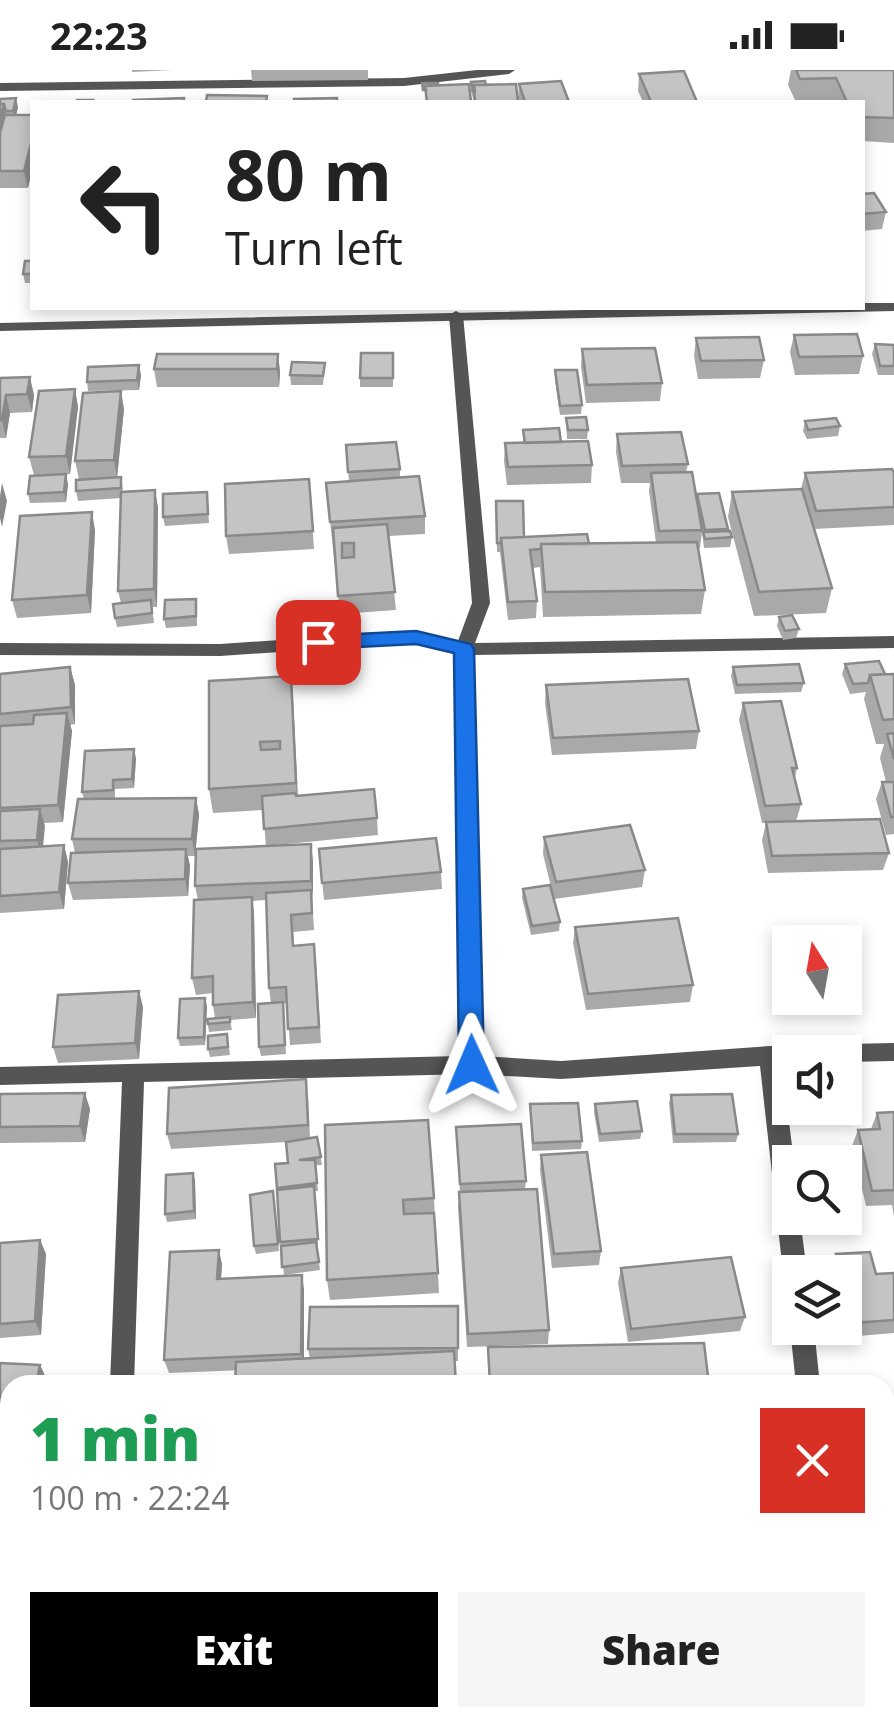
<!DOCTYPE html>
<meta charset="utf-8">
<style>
:root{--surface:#fff;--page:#f6f6f6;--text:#222;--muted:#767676;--accent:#000}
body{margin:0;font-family:"Open Sans",sans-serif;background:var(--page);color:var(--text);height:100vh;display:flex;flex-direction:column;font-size:38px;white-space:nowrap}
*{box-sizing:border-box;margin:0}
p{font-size:32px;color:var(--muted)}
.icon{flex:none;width:55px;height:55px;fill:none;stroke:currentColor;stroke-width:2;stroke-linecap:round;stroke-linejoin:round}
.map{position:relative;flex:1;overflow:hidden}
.details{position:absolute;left:0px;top:1305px;width:895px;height:352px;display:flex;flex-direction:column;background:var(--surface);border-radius:30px 30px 0 0;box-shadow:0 5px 15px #0003}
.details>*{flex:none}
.top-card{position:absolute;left:30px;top:30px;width:835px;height:210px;border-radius:0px;box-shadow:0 5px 15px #0003;background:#fff;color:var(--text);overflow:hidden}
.needle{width:65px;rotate:349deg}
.controls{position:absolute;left:772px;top:855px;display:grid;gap:20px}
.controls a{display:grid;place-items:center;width:90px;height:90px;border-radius:0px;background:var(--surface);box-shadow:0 5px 15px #0003;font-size:50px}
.pin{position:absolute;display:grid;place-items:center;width:85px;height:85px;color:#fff;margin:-42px;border-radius:20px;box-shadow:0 5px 15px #0006}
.me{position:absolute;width:110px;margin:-55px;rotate:359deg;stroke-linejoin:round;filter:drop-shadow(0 0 8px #0008)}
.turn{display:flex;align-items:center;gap:35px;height:210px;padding:0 30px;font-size:45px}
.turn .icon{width:130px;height:130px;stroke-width:2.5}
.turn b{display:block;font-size:70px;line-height:85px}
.round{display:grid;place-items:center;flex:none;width:105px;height:105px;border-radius:0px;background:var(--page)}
.summary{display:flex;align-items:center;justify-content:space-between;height:170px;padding:0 30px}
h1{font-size:60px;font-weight:800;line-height:75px;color:#1e9e55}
.cta{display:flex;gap:20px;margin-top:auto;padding:20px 30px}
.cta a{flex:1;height:115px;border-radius:0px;background:var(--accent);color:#fff;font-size:40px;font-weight:800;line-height:115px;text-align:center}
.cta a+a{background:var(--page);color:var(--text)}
.status{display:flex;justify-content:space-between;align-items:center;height:70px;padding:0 50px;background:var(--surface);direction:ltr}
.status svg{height:28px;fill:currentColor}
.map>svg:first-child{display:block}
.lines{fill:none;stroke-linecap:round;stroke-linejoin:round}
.minor{fill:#555;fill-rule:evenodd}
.tertiary{fill:#555;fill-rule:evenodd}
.wall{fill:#a9a9a9}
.shaded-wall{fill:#898989}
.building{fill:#c4c4c4;stroke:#898989;stroke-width:2.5;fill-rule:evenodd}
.route{fill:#1a73e8;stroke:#114b97;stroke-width:2.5}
</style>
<div class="status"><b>22:23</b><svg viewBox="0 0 49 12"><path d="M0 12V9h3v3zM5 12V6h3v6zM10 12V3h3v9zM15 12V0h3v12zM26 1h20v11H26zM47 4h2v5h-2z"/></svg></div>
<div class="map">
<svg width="894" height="1656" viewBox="0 0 894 1656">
<rect width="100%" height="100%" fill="#fff"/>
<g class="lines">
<path class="minor" d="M477 0H515L509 4 404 16 0 21V13L404 8Z
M456 241 463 245 490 533 475 573 894 566V578L473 585 482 986 561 991 770 976 798 979 800 982H790V994L782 995 794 1092H790V1148H800L807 1202H790V1211L783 1202 760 996 561 1009 471 1004 144 1012 134 1315H110L122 1012 0 1015V997L460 986 455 583 415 573 220 586 0 585V573L220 574 415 561 458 571 472 533 449 245Z
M894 973V991L845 992V982H835L837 977 845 974Z
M790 1258H814L820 1315H796Z
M833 1648H861L862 1656H834Z"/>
<path class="tertiary" d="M862 233H894V241L0 261V253L676 238H862Z"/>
</g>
<path class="wall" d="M132 0H173L132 2Z
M251 0H368V10L252 11Z
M791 0H894V73L862 71V32H796L788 15Z
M639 4 697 32H643L638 21Z
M471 12 486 15 518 30 519 14 569 32H474L471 21Z
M0 29 18 37 16 45H32V100L28 118H0Z
M862 124 886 142 882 159 862 161Z
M32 191V213H25L23 204Z
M794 265 863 286 859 304 795 305 790 282Z
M696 268 764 290 760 308 698 309 694 286Z
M875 274 894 275V305H878L872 284Z
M582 279 662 313 660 331 586 333 581 297Z
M393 283V317H360V308Z
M278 284 280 302 279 317H157L154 299Z
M325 293 323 315H291L290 305Z
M555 300 582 335 581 344 560 345 555 310Z
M141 305 139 320 88 321 87 312Z
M0 308 34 325 32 342 10 343 6 368H0Z
M75 319 78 337 70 404 34 405 29 387Z
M124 339 117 407H121L123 422 155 420 158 438 157 537H152L154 553 117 557 115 548 121 533 118 521 121 428 78 431 76 421 79 409 75 391Z
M566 348 588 360 587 369H567Z
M805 351 840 356 838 366 807 369 803 361Z
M523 360 561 372 592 395 591 413 507 415 504 391 505 373H523Z
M617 364 688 394 686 402 697 427 728 459 732 467 730 477 704 478 702 462 700 478H698L705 520 701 544 543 547 540 497 533 498 537 531 536 548 508 550 500 482H497L496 431 524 467 589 474 656 473 649 421 650 413H621L616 382Z
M346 375 400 399V408L425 446V464L388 466 396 540 340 544 326 413 349 411Z
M805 403H894V455L814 459 832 518 826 543 754 546 728 447 732 422 801 419Z
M309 409 314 479 229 484 226 466Z
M68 414 66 432 30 433 28 424Z
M207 422 209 453 165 456 163 447Z
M95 460 91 543 17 548 12 530Z
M197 538V556L166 558 164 549Z
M779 547 799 559 796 568 783 570 777 556Z
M845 594 885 604H894V764L886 765 876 729 882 712H886L880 688 884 674H876L864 629 866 622 850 624 842 604Z
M70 597 75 615V654L70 655 72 661 63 752 44 753 43 776 64 775 68 792 64 839 0 843V604Z
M733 597 804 613 801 622 735 624 731 606Z
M546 615 699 661 696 679 552 685 545 633Z
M293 630 298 726 377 748 378 765 266 776 263 740 213 743 209 719Z
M743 633 797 698 795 708 801 734 796 752 889 783 883 800 768 803 762 770 766 753H762L739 650Z
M136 688 134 718 115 719V728H196L199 745 195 786H188L190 796 188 826 73 830 68 813 75 783 72 769 84 729 82 722Z
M544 767 645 800 642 817 554 829 543 784Z
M319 779 441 802 442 819 324 830Z
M313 791 312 828 314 860 293 862 294 876 316 891 321 973 290 975 287 933 283 934 286 984 261 986 259 977 271 933 269 918 266 830 252 831 254 843 256 948 230 950 232 960 209 962 207 949 215 948 213 935V923L196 925 192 908 198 830 195 816Z
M523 819 560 852 559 861 531 865 522 828Z
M575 857 693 915 690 932 586 940 573 873Z
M205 928 207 937 205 975 180 976 178 968Z
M143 937 139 989 58 993 53 977Z
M227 964 230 985 210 987 208 979Z
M0 1024 90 1039 85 1072 0 1073Z
M308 1025 310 1068 317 1067 322 1095H316L318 1121H315L318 1177H317L320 1200 284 1205 280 1172 275 1094 288 1093 286 1072 171 1079 167 1064Z
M671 1025 738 1064 736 1072 673 1073 669 1033Z
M530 1034 582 1071 581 1079 532 1081Z
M595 1034 642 1061 640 1069 599 1072 594 1042Z
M894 1042V1146L892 1135 866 1136 852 1076 858 1060 871 1059 877 1043Z
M325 1055 434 1128 439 1223 330 1230 327 1210Z
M456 1057 526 1111 525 1119 549 1260 548 1274 467 1277 458 1137 460 1122Z
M541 1085 601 1181 599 1195 552 1198 540 1100Z
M193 1103 195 1111 196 1149 167 1152 165 1144Z
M274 1129 279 1181 256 1184 254 1176Z
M40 1170 46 1184 41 1265 0 1268V1173Z
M836 1184 876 1204 894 1203V1263L846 1267 844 1258H845V1202H831L830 1198Z
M222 1194 221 1209 304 1219V1289H310L308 1279 458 1236V1291L169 1303 164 1290Z
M621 1198 745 1247 740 1261 628 1272 618 1213Z
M0 1293 40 1295 46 1308 45 1315H10V1369L0 1368Z
M0 1448H10V1550L0 1549Z"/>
<path class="shaded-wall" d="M16 28 18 37 15 50 13 41Z
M4 34 8 52 0 81V50Z
M32 70V100L28 118 24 101Z
M278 284 280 302 279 317 277 299Z
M139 295 141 305 139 320 137 310Z
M30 307 34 325 32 342 27 324Z
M75 319 78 337 70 404 66 386Z
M121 321 124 339 117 408 114 390Z
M6 325 10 343 6 368 2 350Z
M66 404 68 414 66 432 64 422Z
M2 413 7 431 2 457 0 448V426Z
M155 420 158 438 157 537 154 519Z
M92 442 95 460 91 543 87 525Z
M70 597 75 615V654L71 637Z
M291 606 293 630 298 737 296 713Z
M67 643 72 661 63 752 58 735Z
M134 679 136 688 134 718 132 709Z
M196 728 199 745 195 786 192 769Z
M40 739 45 756 42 787 37 770Z
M311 774 313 791V828L311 811Z
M64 775 68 792 64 839 59 822Z
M186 779 190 796 188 826 185 809Z
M252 827 254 843 256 948 253 932Z
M139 921 143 937 139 989 135 973Z
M205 928 207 937 205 975 204 967Z
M85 1023 90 1039 85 1072 80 1056Z
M193 1103 195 1111 196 1149 194 1141Z
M40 1170 46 1184 41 1265 35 1251Z
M219 1180 222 1194 220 1223 217 1209Z
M302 1205 304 1219V1297L301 1284Z
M40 1295 46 1308 45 1315H36Z"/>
<path class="building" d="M796 0H894V48L862 47V32H847L836 8 800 9Z
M684 1 697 32H651L639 4Z
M485 11 486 15H474L475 21H473L471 12Z
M561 11 569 32H525L519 14Z
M422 13H438V15L425 16 426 20H423Z
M469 14 471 32H427L425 16Z
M516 14 518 32H475L474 15Z
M207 25 267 26 266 32H206Z
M16 28 13 41H6L4 34H0V29Z
M184 28V32H133V30Z
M337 28V32H294V29Z
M77 30H93L92 32H76Z
M0 34H4L0 50Z
M5 45H32V70L24 101H0V63Z
M874 123 886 142 862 144V124Z
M25 191H32V204H23Z
M857 264 863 286 799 287 794 265Z
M759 267 764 290 701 291 696 268Z
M875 274 894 275V296H880Z
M655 278 662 313 587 315 582 279Z
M361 283H393V308H360Z
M157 284H278L277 299H154Z
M292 292 325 293 323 306 290 305Z
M139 295 137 310 87 312 88 297Z
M555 300H577L582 335 560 336Z
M30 307 27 324 6 325 2 350H0V308Z
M75 319 66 386 29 387 39 321Z
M121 321 114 390 75 391 83 323Z
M586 347 588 360H568L566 348Z
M836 348 840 356 808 360 805 351Z
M559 358 561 372 525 373 523 360Z
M681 362 688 394 622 396 617 364Z
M588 371 592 395 508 397 505 373Z
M396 372 400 399 348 402 346 375Z
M892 399 894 403V437L816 441 805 403Z
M692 402 702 460 659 461 651 403Z
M66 404 64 422 28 424 30 406Z
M419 406 425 446 330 452 326 413Z
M121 407V418L76 421V410Z
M309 409 313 461 226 466 225 414Z
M802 419 832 518 759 522 732 422Z
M155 420 154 519 118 521 121 422Z
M207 422 208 444 163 447V424Z
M719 423 728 459 705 460 697 424Z
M496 431H523L524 467 501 468V473H497Z
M92 442 87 525 12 530 20 446Z
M387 454 395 522 338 526 333 458ZM342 473H354V487L342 488Z
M730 461 732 467 705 469 703 462Z
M587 464 589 474H541V479L530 480 537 531 508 532 501 468Z
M697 472 705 520 545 522 541 474Z
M196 529V546L164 549 165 530Z
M151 530 152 543 115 548 113 534Z
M792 545 799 559 785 561 779 547Z
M879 591 885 604 870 605 868 613 853 614 845 594Z
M799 594 804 613 737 615 733 597Z
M70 597 71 637 0 644V604Z
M894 604V649L883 650 870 605Z
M291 606 296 713 209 719V611ZM280 671V679L261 680 260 672Z
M688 609 699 661 553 668 546 615Z
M781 631 797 698H792L801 734 765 736 743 633Z
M67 643 58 735 0 738V656L33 654 34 645Z
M894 663V689L887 664Z
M134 679 132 709 113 710V720L82 722 85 681Z
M882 712H894V747H891Z
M374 719 377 748 264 759 262 726 295 723 296 726Z
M196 728 192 769H72L78 729Z
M40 739 37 770 0 771V741Z
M880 749 889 783 772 786 766 752Z
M630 755 645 800 556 812 544 767Z
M436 768 441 802 322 813 319 779Z
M311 774V811L195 816 196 779Z
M64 775 59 822 0 826V779Z
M186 779 185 809 68 813 71 783Z
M550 815 560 852 532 856 523 819Z
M311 820 312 843 291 845 293 876 314 874 319 957 288 959 286 917 269 918 266 823Z
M252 827 253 932 213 935V906L192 908 194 830Z
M678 848 693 915 588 924 575 857Z
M139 921 135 973 53 977 58 925Z
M205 928 204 967 178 968 180 929Z
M283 932 285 975 259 977 258 934Z
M230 947V952L208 954 207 949Z
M227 964 228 977 208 979V966Z
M306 1009 308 1055 167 1064 169 1018Z
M85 1023 80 1056 0 1057V1024Z
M732 1024 738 1064H675L671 1025Z
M637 1031 642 1061 600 1064 595 1034Z
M578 1033 582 1071 533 1073 530 1034Z
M894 1042V1120L872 1121 858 1060 880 1059 877 1043Z
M428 1050 434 1128 403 1130 404 1144 434 1143 438 1203 327 1210 325 1055Z
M521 1054 526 1111 460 1114 456 1057Z
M317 1067 321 1087 299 1090H315L317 1113 277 1118 275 1094 288 1093 286 1072Z
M587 1082 601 1181 554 1184 541 1085Z
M193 1103 194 1141 165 1144 166 1105Z
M314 1116 318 1169 280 1172 277 1120Z
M537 1119 549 1260 468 1264 459 1122Z
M273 1121 278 1174 254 1176 250 1125Z
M40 1170 35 1251 0 1254V1173Z
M316 1172 319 1192 282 1197 281 1176Z
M219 1180 217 1209 302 1205 301 1284 164 1290 170 1182Z
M870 1182 876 1204 894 1203V1250L852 1253 845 1223V1202H840L836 1184Z
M731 1187 745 1247 631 1259 621 1198Z
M458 1236V1278L308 1279 310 1237Z
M704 1273 709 1315H490L488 1277Z
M454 1281 456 1315H235L236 1292Z
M0 1293 40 1295 36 1315H10V1356H0Z
M0 1448H10V1530L8 1540H0Z
M178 1648H259V1656H178Z
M606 1648H706L707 1656H607Z
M717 1648H771L773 1656H719Z"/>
<path class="route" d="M416 561 471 574 474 579 484 995 480 1002 472 1005 463 1002 459 995 454 583 416 574 318 579 308 572 318 566Z"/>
</svg>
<div class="controls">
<a><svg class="needle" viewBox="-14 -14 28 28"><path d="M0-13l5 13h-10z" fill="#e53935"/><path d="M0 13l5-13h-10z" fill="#767676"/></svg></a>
<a><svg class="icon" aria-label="sound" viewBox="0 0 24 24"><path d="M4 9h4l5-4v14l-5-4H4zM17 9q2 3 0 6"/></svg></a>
<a><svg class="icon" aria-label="search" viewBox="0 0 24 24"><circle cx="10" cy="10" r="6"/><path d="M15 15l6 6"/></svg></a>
<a><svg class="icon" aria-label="layers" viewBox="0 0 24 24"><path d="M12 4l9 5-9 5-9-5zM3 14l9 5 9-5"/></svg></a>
</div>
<div class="pin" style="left:318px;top:572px;background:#d93025"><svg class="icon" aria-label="arrive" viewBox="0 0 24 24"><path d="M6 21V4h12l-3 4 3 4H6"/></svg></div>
<svg class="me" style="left:472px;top:995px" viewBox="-20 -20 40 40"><path d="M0-17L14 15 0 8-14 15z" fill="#1a73e8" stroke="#fff" stroke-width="4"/></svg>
<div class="top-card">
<div class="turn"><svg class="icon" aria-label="left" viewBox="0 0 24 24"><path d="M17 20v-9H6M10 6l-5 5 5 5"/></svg><div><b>80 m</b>Turn left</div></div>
</div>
<section class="details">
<div class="summary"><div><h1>1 min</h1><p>100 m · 22:24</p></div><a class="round" style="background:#d93025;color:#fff"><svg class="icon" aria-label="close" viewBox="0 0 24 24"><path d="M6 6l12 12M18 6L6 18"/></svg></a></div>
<div class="cta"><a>Exit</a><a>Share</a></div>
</section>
</div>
